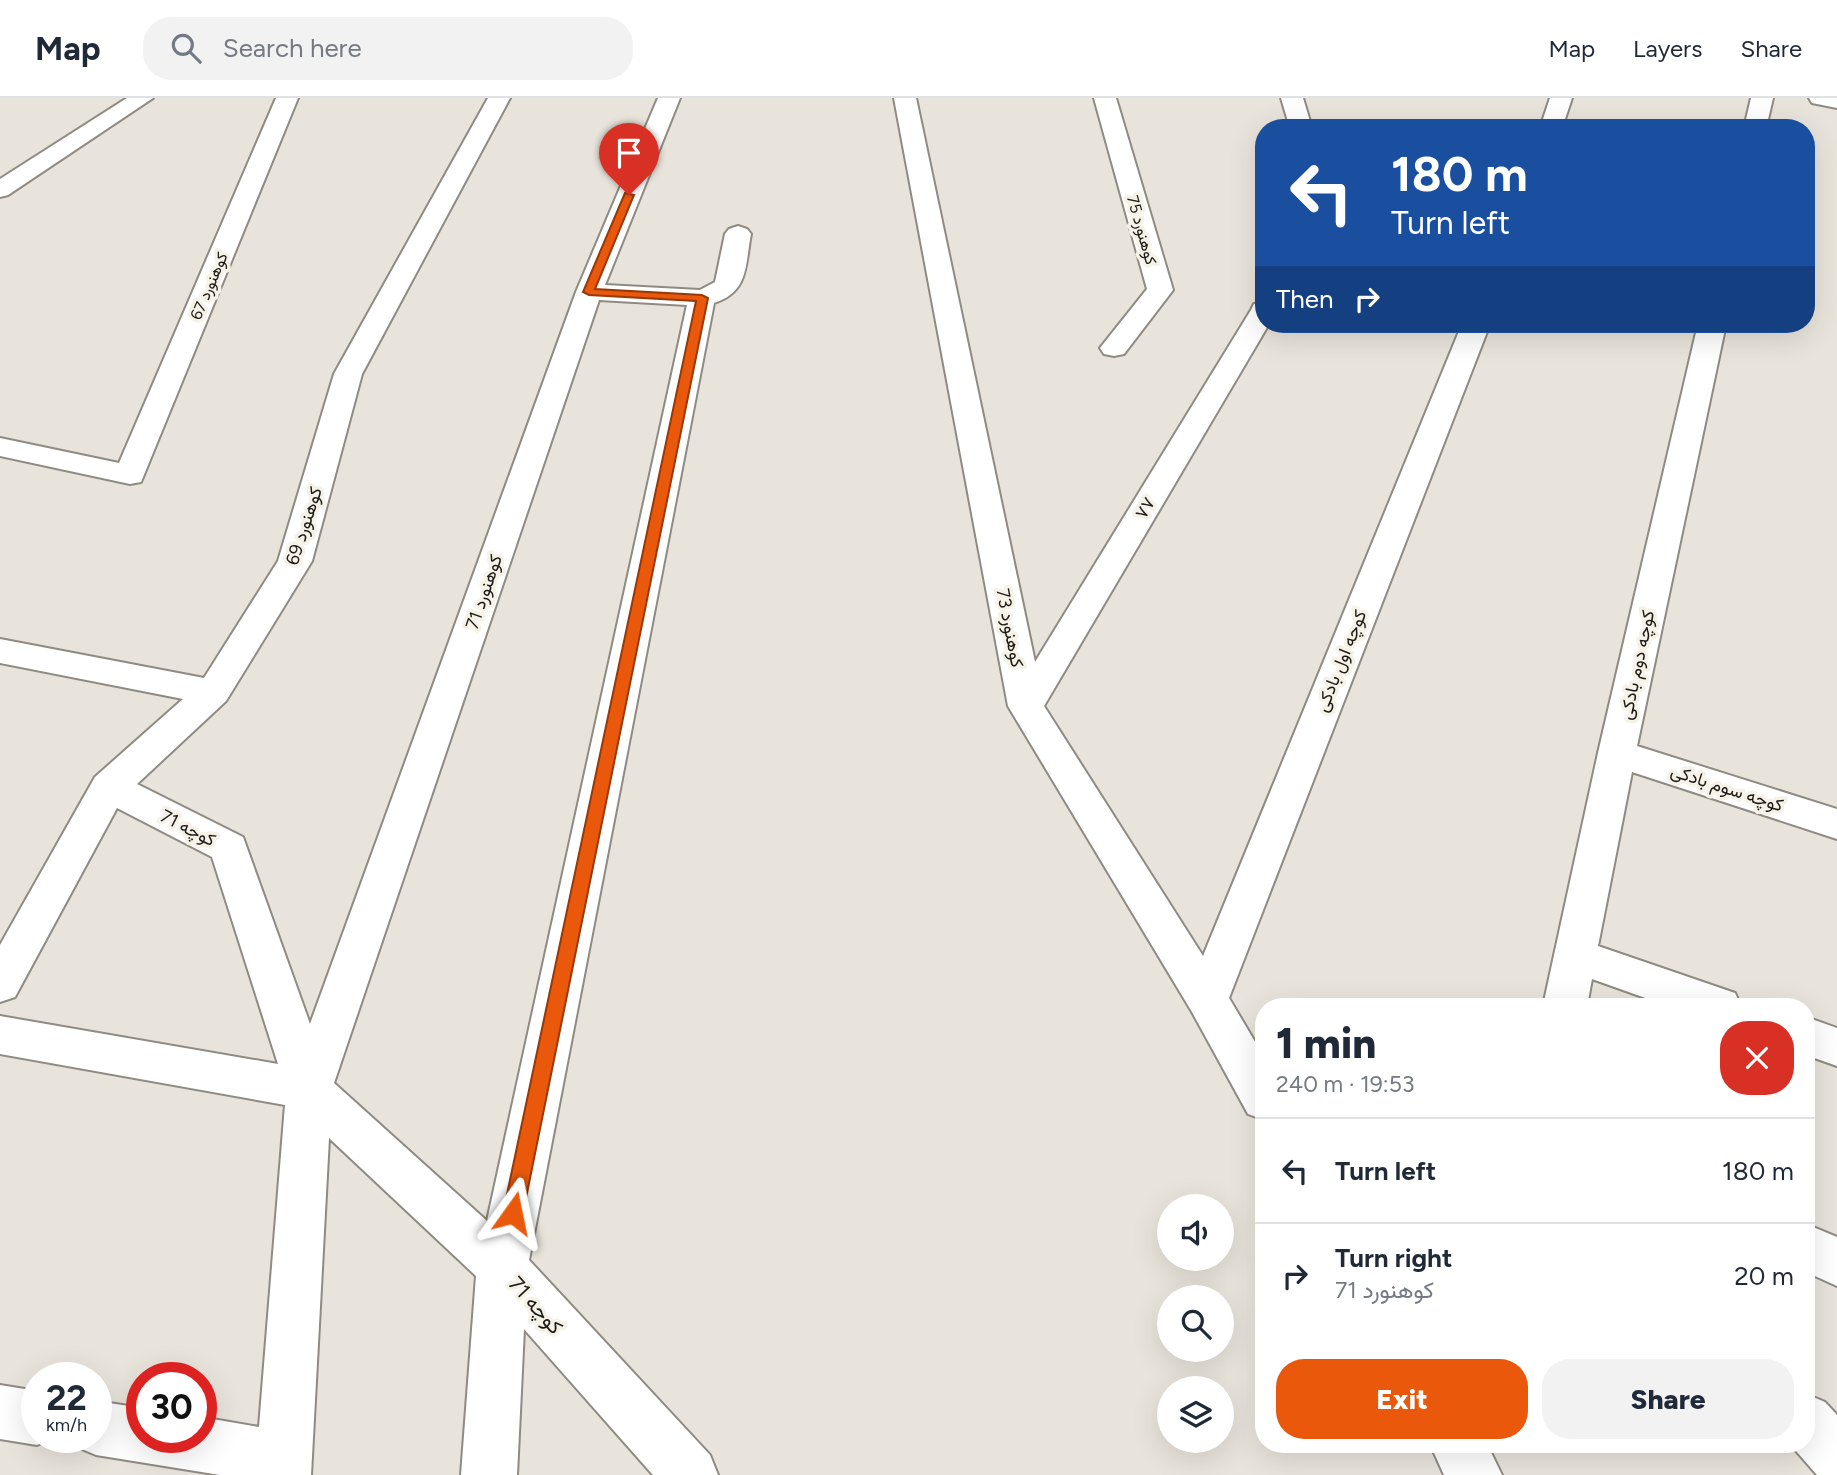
<!DOCTYPE html>
<meta charset="utf-8">
<style>
:root{--surface:#fff;--page:#f2f2f3;--text:#1f2937;--muted:#747a83;--line:#e0e1e3;--accent:#ea580c}
body{margin:0;font-family:Figtree,Vazirmatn,sans-serif;background:var(--page);color:var(--text);height:100vh;display:flex;flex-direction:column;font-size:26px;white-space:nowrap}
*{box-sizing:border-box;margin:0}
p{font-size:23px;color:var(--muted)}
.icon{flex:none;width:38px;height:38px;fill:none;stroke:currentColor;stroke-width:2;stroke-linecap:round;stroke-linejoin:round}
.map{position:relative;flex:1;overflow:hidden}
.drawer{position:absolute;left:1255px;top:900px;width:560px;height:455px;display:flex;flex-direction:column;background:var(--surface);border-radius:28px;box-shadow:0 7px 28px #0002}
.drawer>*{flex:none}
.hud{position:absolute;left:1255px;top:21px;width:560px;height:214px;border-radius:28px;box-shadow:0 7px 28px #0002;background:#1a4fa0;color:#fff;overflow:hidden}
.fabs{position:absolute;left:1157px;top:1096px;display:grid;gap:14px}
.fabs a{display:grid;place-items:center;width:77px;height:77px;border-radius:50%;background:var(--surface);box-shadow:0 7px 28px #0002;font-size:35px}
.speed{position:absolute;left:21px;top:1264px;display:flex;gap:14px;font-size:35px;font-weight:700;text-align:center}
.speed>*{display:grid;place-content:center;width:91px;height:91px;border-radius:50%;background:var(--surface);box-shadow:0 7px 28px #0002;line-height:1}
.speed small{font-size:18px;font-weight:400}
.speed .limit{border:10px solid #d22;background:#fff;color:#111}
.pin{position:absolute;display:grid;place-items:center;width:60px;height:60px;color:#fff;margin:-72px -30px;border-radius:50% 50% 50% 0;rotate:-45deg;box-shadow:0 0 7px #0007}
.pin .icon{rotate:45deg}
.me{position:absolute;width:77px;margin:-38px;rotate:12deg;stroke-linejoin:round;filter:drop-shadow(0 0 5px #0008)}
.turn{display:flex;align-items:center;gap:24px;height:147px;padding:0 21px;font-size:32px}
.turn .icon{width:91px;height:91px;stroke-width:2.5}
.turn b{display:block;font-size:49px;line-height:60px}
.then{display:flex;align-items:center;height:66px;padding:0 21px;background:#0003;gap:14px;font-size:26px}
.round{display:grid;place-items:center;flex:none;width:74px;height:74px;border-radius:28px;background:var(--page)}
.summary{display:flex;align-items:center;justify-content:space-between;height:119px;padding:0 21px}
h1{font-size:42px;font-weight:800;line-height:52px}
.cta{display:flex;gap:14px;margin-top:auto;padding:14px 21px}
.cta a{flex:1;height:80px;border-radius:28px;background:var(--accent);color:#fff;font-size:28px;font-weight:800;line-height:80px;text-align:center}
.cta a+a{background:var(--page);color:var(--text)}
ul{padding:0;list-style:none}
li{display:flex;align-items:center;gap:21px;height:105px;padding:0 21px;border-top:2px solid var(--line)}
li div{flex:1}
li b{display:block;font-size:26px}
li em{font-style:normal}
header{display:flex;align-items:center;gap:42px;box-sizing:border-box;height:98px;padding:0 35px;background:var(--surface);border-bottom:2px solid var(--line)}
header strong{font-size:33px}
nav{display:flex;gap:38px;margin-inline-start:auto;font-size:24px}
.search{width:490px;height:63px;background:var(--page);display:flex;align-items:center;gap:18px;box-sizing:border-box;padding:0 24px;border-radius:28px;color:var(--muted);font-size:26px}
.map>svg:first-child{display:block}
.lines{fill:none;stroke-linecap:round;stroke-linejoin:round}
.minor-casing{stroke:#8f8b82;stroke-width:4}
.secondary-casing{stroke:#8f8b82;stroke-width:4}
.minor{fill:#fff;fill-rule:evenodd}
.secondary{fill:#fff;fill-rule:evenodd}
.route{fill:#ea580c;stroke:#983908;stroke-width:2}
.labels{text-anchor:middle;dominant-baseline:central;stroke-width:7;stroke-linejoin:round;paint-order:stroke}
.far-street-label{font-size:16px;fill:#1c1b17;stroke:#f6f2e8}
.street-label{font-size:18px;fill:#1c1b17;stroke:#f6f2e8}
.near-street-label{font-size:21px;fill:#1c1b17;stroke:#f6f2e8}
</style>
<header>
<strong>Map</strong>
<div class="search"><svg class="icon" aria-label="search" viewBox="0 0 24 24"><circle cx="10" cy="10" r="6"/><path d="M15 15l6 6"/></svg>Search here</div>
<nav><a>Map</a><a>Layers</a><a>Share</a></nav>
</header>
<div class="map">
<svg width="1837" height="1377" viewBox="0 0 1837 1377">
<rect width="100%" height="100%" fill="#e9e4db"/>
<g class="lines">
<g class="minor-casing">
<path id="minor" d="M127 0H153L8 97 0 99V81Z
M276 0H298L141 384 130 386 0 358V340L119 365Z
M488 0H510L362 276 312 463 226 603 137 686 243 739 310 926 576 194 658 0H680L605 187 700 192 715 184 725 136 729 131 738 128 747 131 751 136C745 167 749 194 714 205L529 1162 710 1357 718 1377H653L524 1231 517 1377H461L476 1178 329 1040 311 1377H220L96 1357 77 1349 73 1339H96V1303L142 1310V1339H201V1319L259 1329 285 1007 0 956V918L278 966 212 759 117 710 15 899 0 904V847L95 679 183 601 0 565V541L204 580 278 463 334 276ZM599 202 687 207 487 1123 334 985Z
M894 0H916L1035 564 1251 212 1254 206 1264 204V226H1269L1044 608 1203 858 1462 226H1490L1229 900 1264 959V1022L1248 1016 1192 914 1008 608Z
M1094 0H1116L1173 192 1124 256 1114 258 1104 256 1100 250 1147 191Z
M1281 0H1303L1312 30H1290Z
M1550 0H1572L1562 30H1540Z
M1751 0H1773L1766 30H1744Z
M1698 226H1726L1637 648 1837 711V741L1632 674 1598 848 1735 895 1741 908H1668L1592 881 1587 908H1543L1598 655Z
M1806 919 1837 930V968L1806 957Z
M1806 1126 1837 1139V1188L1806 1174Z
M0 1287 37 1293V1339H56L37 1347 0 1341Z
M1806 1296 1825 1304 1837 1317V1377H1817L1790 1346H1806Z
M1430 1346H1487L1502 1377H1444Z"/>
</g>
<g class="secondary-casing">
<path id="secondary" d="M1809 0H1837V10L1812 5Z"/>
</g>
<use href="#minor" class="minor"/>
<use href="#secondary" class="secondary"/>
</g>
<path class="route" d="M625 95 634 97 595 191 702 197 708 200 523 1115 520 1121 513 1124 506 1121 503 1115 696 203 589 197 583 194Z"/>
<g class="labels">
<g class="far-street-label">
<text transform="translate(1142 132) rotate(74)">کوهنورد 75</text>
<text transform="translate(209 188) rotate(-67)">کوهنورد 67</text>
</g>
<g class="street-label">
<text transform="translate(1145 410) rotate(-59)">۷۷</text>
<text transform="translate(304 428) rotate(-72)">کوهنورد 69</text>
<text transform="translate(484 494) rotate(-71)">کوهنورد 71</text>
<text transform="translate(1010 530) rotate(79)">کوهنورد 73</text>
<text transform="translate(1341 563) rotate(-68)">کوچه اول بادکی</text>
<text transform="translate(1637 567) rotate(-78)">کوچه دوم بادکی</text>
<text transform="translate(1727 690) rotate(18)">کوچه سوم بادکی</text>
<text transform="translate(188 730) rotate(27)">کوچه 71</text>
</g>
<g class="near-street-label">
<text transform="translate(536 1207) rotate(48)">کوچه 71</text>
</g>
</g>
</svg>
<div class="fabs">
<a><svg class="icon" aria-label="sound" viewBox="0 0 24 24"><path d="M4 9h4l5-4v14l-5-4H4zM17 9q2 3 0 6"/></svg></a>
<a><svg class="icon" aria-label="search" viewBox="0 0 24 24"><circle cx="10" cy="10" r="6"/><path d="M15 15l6 6"/></svg></a>
<a><svg class="icon" aria-label="layers" viewBox="0 0 24 24"><path d="M12 4l9 5-9 5-9-5zM3 14l9 5 9-5"/></svg></a>
</div>
<div class="speed"><div>22<small>km/h</small></div><div class="limit">30</div></div>
<div class="pin" style="left:629px;top:97px;background:#d93025"><svg class="icon" aria-label="arrive" viewBox="0 0 24 24"><path d="M6 21V4h12l-3 4 3 4H6"/></svg></div>
<svg class="me" style="left:513px;top:1115px" viewBox="-20 -20 40 40"><path d="M0-17L14 15 0 8-14 15z" fill="#ea580c" stroke="#fff" stroke-width="4"/></svg>
<div class="hud">
<div class="turn"><svg class="icon" aria-label="left" viewBox="0 0 24 24"><path d="M17 20v-9H6M10 6l-5 5 5 5"/></svg><div><b>180 m</b>Turn left</div></div>
<div class="then">Then<svg class="icon" aria-label="right" viewBox="0 0 24 24"><path d="M7 20v-9h11M14 6l5 5-5 5"/></svg></div>
</div>
<section class="drawer">
<div class="summary"><div><h1>1 min</h1><p>240 m · 19:53</p></div><a class="round" style="background:#d93025;color:#fff"><svg class="icon" aria-label="close" viewBox="0 0 24 24"><path d="M6 6l12 12M18 6L6 18"/></svg></a></div>
<ul>
<li><svg class="icon" aria-label="left" viewBox="0 0 24 24"><path d="M17 20v-9H6M10 6l-5 5 5 5"/></svg><div><b>Turn left</b></div><em>180 m</em></li>
<li><svg class="icon" aria-label="right" viewBox="0 0 24 24"><path d="M7 20v-9h11M14 6l5 5-5 5"/></svg><div><b>Turn right</b><p>کوهنورد 71</p></div><em>20 m</em></li>
</ul>
<div class="cta"><a>Exit</a><a>Share</a></div>
</section>
</div>
